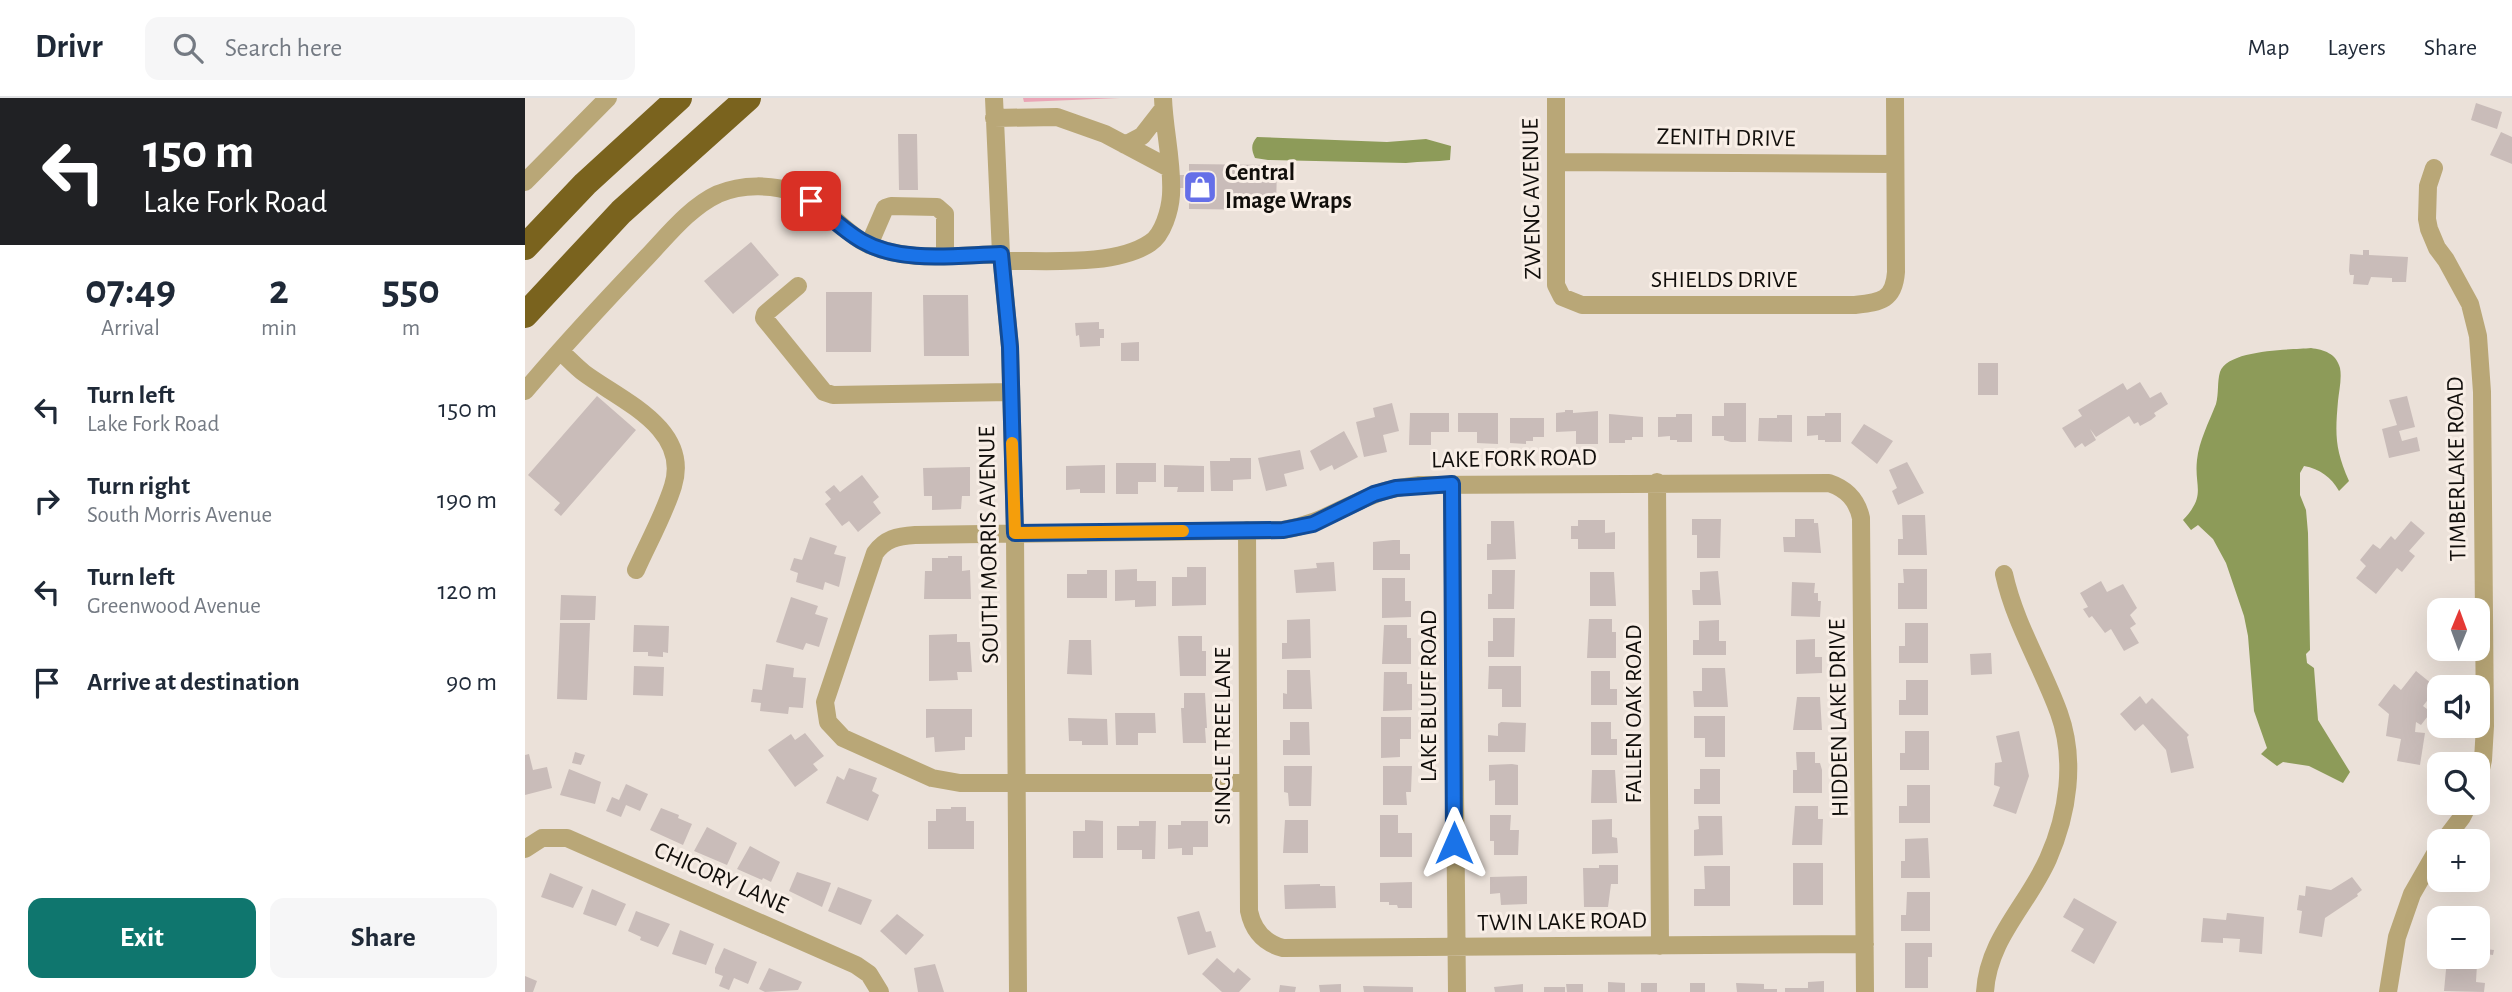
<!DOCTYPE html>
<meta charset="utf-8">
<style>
:root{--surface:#fff;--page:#f6f6f7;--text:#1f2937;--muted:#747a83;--line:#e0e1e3;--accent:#0f766e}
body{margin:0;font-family:"Alegreya Sans",sans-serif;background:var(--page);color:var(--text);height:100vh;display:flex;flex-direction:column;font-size:26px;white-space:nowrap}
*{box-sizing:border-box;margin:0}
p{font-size:23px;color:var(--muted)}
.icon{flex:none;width:38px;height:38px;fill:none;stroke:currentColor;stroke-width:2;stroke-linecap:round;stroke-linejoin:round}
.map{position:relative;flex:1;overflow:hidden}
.panel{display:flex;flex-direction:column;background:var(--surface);width:525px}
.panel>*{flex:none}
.hud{background:#202124;color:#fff;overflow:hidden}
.needle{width:46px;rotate:1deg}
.controls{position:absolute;left:1902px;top:500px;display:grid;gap:14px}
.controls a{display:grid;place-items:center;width:63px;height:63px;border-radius:14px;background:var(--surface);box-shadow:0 7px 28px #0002;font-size:35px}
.pin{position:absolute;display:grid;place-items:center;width:60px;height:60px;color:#fff;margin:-30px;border-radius:14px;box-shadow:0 4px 10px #0006}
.me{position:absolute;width:77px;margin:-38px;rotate:0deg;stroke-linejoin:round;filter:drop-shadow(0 0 5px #0008)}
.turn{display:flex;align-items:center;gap:24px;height:147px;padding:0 28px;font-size:32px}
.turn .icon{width:91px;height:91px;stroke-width:2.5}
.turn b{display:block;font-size:49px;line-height:60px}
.eta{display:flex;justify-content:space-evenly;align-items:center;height:119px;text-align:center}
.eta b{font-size:42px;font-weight:700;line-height:49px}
.action{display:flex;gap:14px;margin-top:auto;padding:14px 28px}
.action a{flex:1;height:80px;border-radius:14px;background:var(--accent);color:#fff;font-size:28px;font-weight:700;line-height:80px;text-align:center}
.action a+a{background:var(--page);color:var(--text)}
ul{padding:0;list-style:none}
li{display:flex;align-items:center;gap:21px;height:91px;padding:0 28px}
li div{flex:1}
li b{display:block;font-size:26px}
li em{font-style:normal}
header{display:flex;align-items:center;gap:42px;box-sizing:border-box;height:98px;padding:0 35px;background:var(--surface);border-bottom:2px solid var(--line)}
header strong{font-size:33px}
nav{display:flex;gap:38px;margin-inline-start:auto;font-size:24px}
.search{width:490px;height:63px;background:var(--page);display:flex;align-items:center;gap:18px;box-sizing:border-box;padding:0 24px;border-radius:14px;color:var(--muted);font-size:26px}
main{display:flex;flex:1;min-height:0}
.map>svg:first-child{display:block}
.green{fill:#eaa5b6}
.water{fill:#8d9b59}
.building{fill:#c9bcb9}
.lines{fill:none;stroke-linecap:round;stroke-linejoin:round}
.minor{stroke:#b9a777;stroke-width:18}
.highway{stroke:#7a631e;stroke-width:26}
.route-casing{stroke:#114b97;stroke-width:18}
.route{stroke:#1a73e8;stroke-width:12}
.slow{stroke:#f59e0b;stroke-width:12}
.labels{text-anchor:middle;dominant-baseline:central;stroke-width:6;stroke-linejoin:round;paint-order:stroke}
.street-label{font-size:24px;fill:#110e0b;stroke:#f8eee6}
.poi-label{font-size:24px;font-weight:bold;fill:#110e0b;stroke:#f8eee6;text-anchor:start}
</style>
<header>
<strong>Drivr</strong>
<div class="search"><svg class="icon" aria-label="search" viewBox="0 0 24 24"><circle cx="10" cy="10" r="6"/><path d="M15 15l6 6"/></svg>Search here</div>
<nav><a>Map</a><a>Layers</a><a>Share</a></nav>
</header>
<main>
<section class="panel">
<div class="hud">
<div class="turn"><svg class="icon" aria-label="left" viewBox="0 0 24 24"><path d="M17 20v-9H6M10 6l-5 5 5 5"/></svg><div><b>150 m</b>Lake Fork Road</div></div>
</div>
<div class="eta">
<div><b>07:49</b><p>Arrival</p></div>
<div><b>2</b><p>min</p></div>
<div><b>550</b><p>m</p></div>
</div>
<ul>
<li><svg class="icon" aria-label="left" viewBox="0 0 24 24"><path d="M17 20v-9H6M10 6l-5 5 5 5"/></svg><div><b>Turn left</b><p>Lake Fork Road</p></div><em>150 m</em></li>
<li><svg class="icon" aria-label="right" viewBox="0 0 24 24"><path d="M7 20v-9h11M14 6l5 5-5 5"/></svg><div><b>Turn right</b><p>South Morris Avenue</p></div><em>190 m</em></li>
<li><svg class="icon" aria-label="left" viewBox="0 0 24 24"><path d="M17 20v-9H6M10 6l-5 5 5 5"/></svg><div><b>Turn left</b><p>Greenwood Avenue</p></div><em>120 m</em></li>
<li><svg class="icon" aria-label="arrive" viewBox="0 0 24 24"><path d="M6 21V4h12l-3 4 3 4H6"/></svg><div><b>Arrive at destination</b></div><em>90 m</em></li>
</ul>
<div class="action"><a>Exit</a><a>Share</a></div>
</section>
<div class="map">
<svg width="1987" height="894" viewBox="0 0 1987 894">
<rect width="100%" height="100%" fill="#ebe1d9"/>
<path class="green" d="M498 0H595L499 4Z"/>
<path class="water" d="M732 39 862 44 901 41 926 48 925 62C911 64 896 63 881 65L743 62 730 60C726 51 726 46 732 39Z
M1786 250C1799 252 1811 255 1815 270 1817 280 1814 293 1813 303 1810 337 1810 351 1824 383L1814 393C1806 379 1795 371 1779 368L1775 375V397L1781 412 1783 435 1785 552 1781 556 1782 565 1789 570 1793 622 1825 674 1818 685 1784 668 1758 664 1752 668 1736 656 1742 650 1729 613 1723 538 1719 518 1701 465 1688 441 1673 427 1666 432 1658 422C1682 397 1669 389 1672 362 1674 343 1684 324 1691 306 1694 295 1692 284 1695 274 1703 251 1765 252 1786 250Z"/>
<path class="building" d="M1951 5 1977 14 1972 31 1946 22Z
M1976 34 1987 39V66L1965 57Z
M373 36H392L393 92H374Z
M664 66 752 67 751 112 664 111V90H653V77H664Z
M226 144 254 177 208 216 179 183Z
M1838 152H1844V157L1883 159 1881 184H1867V180L1846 179 1843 187 1828 186 1829 177H1825L1824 173 1825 156 1838 157Z
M301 194H347L346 254H301Z
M398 197H443L444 258H399Z
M574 224V231H579V240H575V248L555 249 554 237 551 238 550 225Z
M614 244V263H596V245Z
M1453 265H1473V297H1453Z
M1615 284 1625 300 1636 294 1643 306 1629 315 1631 318 1626 322 1615 328 1613 324 1609 326 1604 318 1571 339 1565 331 1571 342 1560 349 1557 345 1550 350 1537 330 1557 318 1553 312 1598 285 1602 292Z
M72 298 111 332 36 418 29 412 35 405 3 377Z
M1882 298 1890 329 1874 333 1877 343 1892 339 1895 353 1864 360 1857 331 1872 327 1864 302Z
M867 305 874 333 858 337 862 354 839 359 831 324 850 319 848 310Z
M1199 305H1221V344H1206L1199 342V338H1187V318H1199Z
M1040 312H1048V315L1073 313V346H1051V333L1031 334V315L1040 314Z
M885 315H924V334H906V347H884Z
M933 315H973V346L952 345V334H933Z
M1300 315H1316V344H1300V342H1293V337L1282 338V318H1300Z
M1084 316 1118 319V339H1107V342H1100V345H1084Z
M1151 316H1167V344H1152V342H1145V338L1133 339V319H1151Z
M1252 317H1267V344L1233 343 1234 320H1252Z
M985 320H1019V339H1008V343H1001V346L985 345Z
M1339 326 1368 343 1352 366 1326 345Z
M819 333 833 359 809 372 807 367 795 373 785 353Z
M775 352 779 371 759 376 762 388 741 393 733 360Z
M705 360H726V381L708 382V393H686L685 363H705Z
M1382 364 1399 395 1373 407 1367 393 1372 390 1364 372Z
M591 365H631V384H613V396H591Z
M580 367V395H555V391L541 392V368Z
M639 367 679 368V394H652L653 389H639Z
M445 369V398H437L436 411 407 412V398H399L398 370Z
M337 377 354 399 348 404 356 415 333 434 324 423 317 428 300 406 306 401 300 394 309 387 315 394Z
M1377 417H1400L1402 457H1373V441H1378Z
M1167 421H1196L1195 460H1172V437H1167Z
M1270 421H1289V425H1293L1296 455 1259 454 1258 439H1270Z
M1053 422H1080V435L1090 434V451H1053V441H1046V428H1053Z
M966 423H989L991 461 962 462V446H966Z
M1886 423 1900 435 1884 453 1890 458 1877 474 1872 470 1851 496 1831 480 1841 468 1835 462 1848 446 1855 451 1866 438 1870 442Z
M285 439 312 448 309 456 321 459 314 489 300 484 298 492 271 484 273 475 265 472 269 460 277 462Z
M868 442H875V456H885V472H848V444Z
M423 458H437V473L445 472 446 501H399L400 473H407V460H423Z
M809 464 811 493 771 495 769 472 792 470 791 465Z
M662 469H681V507L647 508V479H662Z
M612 471V483H631V508L610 509V502L590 503V472Z
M1378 471H1402V511H1373V485H1379Z
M562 472H582V500H542V476H562Z
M967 472H990L989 511H963V496H967Z
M1193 473 1196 507H1168L1167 492H1175V474Z
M1065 474H1089L1091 508H1065Z
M857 480H880V503H886V519L857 520Z
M1576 483 1582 494 1598 486 1612 510 1605 517 1611 526 1605 530 1614 545 1599 553 1586 531 1580 535 1567 518 1564 520 1558 511 1563 509 1555 495Z
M1267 484 1290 485 1289 495H1293V503H1296L1295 519 1266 518Z
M36 497 71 498 70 522H35Z
M266 499 293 508 290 516 303 520 294 549 281 545 278 552 251 544Z
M968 520H990L989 559H963V543H968Z
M785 521 786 560 757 561V545H762V522Z
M1064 521H1087V534H1091V560H1062Z
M1194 522V543H1201V557H1168V542H1174V523Z
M35 525H65L62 602 32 601Z
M1380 525H1403V565H1374V548H1380Z
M109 527 144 528 143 555 138 554V559L123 558V554H108Z
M859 527H882V540H886V566H857Z
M432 536V544H445L447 574H432L433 582 404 583V537Z
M653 538H677V553H681V578H655Z
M1290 541V559H1297V575L1271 576V542Z
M544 542H566L567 577 542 576Z
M1466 555 1467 576 1446 577 1445 556Z
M241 566 269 570 268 579 281 580 278 610 264 609 263 616 235 613 236 605 226 604 228 591 237 592Z
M109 568 139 569 138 598 108 597Z
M964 568H996V609H977V591H963Z
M1177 570H1200L1203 609H1169L1168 593H1177Z
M762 572H785L787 611H758V595L762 596Z
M1066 573H1085V591H1092V607H1066Z
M1891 573 1912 590 1898 608 1906 614 1896 627 1891 624 1890 634 1900 635 1895 667 1872 663 1876 641 1861 638 1864 616 1853 607 1869 586 1876 592Z
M859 574H882V586H887V612L858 613Z
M1381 582H1403V617H1374V602H1381Z
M659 595H680L682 630H680L681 645H658L656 610H659Z
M1615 598 1621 606 1627 600 1664 637 1662 639 1669 670 1646 675 1641 652 1618 626 1610 633 1595 616Z
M1272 599H1295L1297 632H1268Z
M401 611H447V639H440V652L410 654 409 639 401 640Z
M590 615H630L631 635H613V647H591Z
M1169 618H1200V659H1180V640H1169Z
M856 619H886V641H875V659L856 660Z
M543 620 582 621 583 647H557V643H544Z
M765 624H784L785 657H758V642H765Z
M976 624 1001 625 1000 654H963V637L973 638V626Z
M1066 624H1086V641H1092V657H1066Z
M1380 633H1404V672H1375V655H1380Z
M1494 633 1504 678 1491 716 1468 708 1475 689 1469 687 1470 665 1477 664 1471 638Z
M280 635 299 658 288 666 293 672 270 689 243 652 266 636 270 642Z
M50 654 60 657 56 667 47 665Z
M1271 654H1290V665H1295L1297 672V695H1268V672H1272Z
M4 656 8 672 22 669 27 690 0 697V657Z
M987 666 993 667V707H970V682L964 683V667Z
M759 668H787L786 708H764L763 695 759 694Z
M858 668H887L886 694H881L882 707H858Z
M324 670 352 680 347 693 354 697 343 723 301 705 312 678 319 682Z
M44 671 76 684 70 706 35 697Z
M1175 671H1195V706H1169V691H1175Z
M1067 672H1090L1092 705H1066Z
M101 686 123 696 115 713 101 707 96 719 81 713 87 699 94 702Z
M1382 687H1405V725H1374V708H1382Z
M1270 708H1293V721H1298L1297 747H1267Z
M426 709H441V723H449V751H403V723H411V711H426Z
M136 710 154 717 153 720 167 726 158 747 125 732Z
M855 717H873V735H887V759H855Z
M965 717H986L985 732H994L993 757H969V743H965Z
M1173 718H1197L1198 757 1169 758V732L1174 731Z
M1087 721V739L1092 740 1093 755 1067 756V722Z
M560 722 578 723V760H548V733H560Z
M760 722H783V755H758Z
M614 723H631L630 761H617V752H592V728H614Z
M656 723H683V749H668V757H657V750L643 751V727H656Z
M182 729 212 745 202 767 169 753Z
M1403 740 1405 780H1376V763H1380V741Z
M225 748 255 764 246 784 238 780 237 782 212 771Z
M1268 765H1298V807H1268Z
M1074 767H1093V786H1086L1083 809H1059L1058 770H1074Z
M1179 768H1205V808H1169V791H1180Z
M272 774 306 785 297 809 264 793Z
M25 775 58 789 48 810 16 799Z
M1002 778V806L976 807 975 795 965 796V779Z
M1827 779 1837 792 1832 796 1833 798 1800 820 1797 839 1774 835 1777 813 1772 812 1774 797 1780 798 1781 788 1806 792Z
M887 784V810H873L872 807H864V804H855V785Z
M795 786V788H810L811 810 760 811 759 787Z
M313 789 347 802 336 827 303 813Z
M67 791 101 806 91 828 58 816Z
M1382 794H1405V833H1376V817H1381Z
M1549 800 1592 824 1569 866 1546 853 1559 831 1538 819Z
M111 813 145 826 133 849 115 842 116 839 103 833Z
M674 813 681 834 686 833 691 849 663 857 652 819Z
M1702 815 1739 819 1737 856 1714 854 1715 841 1698 840V845L1676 844 1678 820 1701 822Z
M372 816 399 837 381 857 355 833Z
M155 832 189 846 181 867 147 856Z
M1953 840H1961L1960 851 1969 852 1968 857 1960 856 1959 867 1952 866 1951 884 1960 885 1959 894 1919 893 1922 861 1953 859Z
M1380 845H1407V859H1403V890H1380Z
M199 850 232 864 223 886 209 880 204 892 194 888 198 878 190 875V870Z
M692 860 709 875 713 870 726 881 714 894H697L677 876Z
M410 866 419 894H393L389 870Z
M244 870 277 884 273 892 240 894 234 891Z
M0 878 12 883 8 894H0Z
M1299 883V894H1260V890H1283V884Z
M1083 884 1100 885V894H1083Z
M1116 885H1132V894H1116Z
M1165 885H1180V894H1165Z
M1211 885 1239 886V891H1252V894H1212Z
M816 886V894H795L794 887Z
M998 886V894H970L969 889Z
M1041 886H1058V894H1042Z
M755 887 771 889 770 894H754Z
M838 888 888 889V894H839Z
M1019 889H1040V894H1019Z"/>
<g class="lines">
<path class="minor" d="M469 0 476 156 485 249 490 435 493 894
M1031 0V187L1037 199 1057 207H1330C1355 204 1369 203 1371 174L1370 0
M469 20 532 19 580 36 644 70
M600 47 617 38 638 11
M1031 64 1369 66
M1909 70 1903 88 1902 121 1904 131 1912 150 1921 162 1945 206 1953 238 1957 294 1960 628 1958 662 1953 684
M0 84 83 0
M344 147 360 110 366 108 412 109 420 116V157
M477 163C518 162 590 169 625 145 638 137 645 112 646 97 648 65 639 32 638 0
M273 188 240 216 239 220 299 294 308 297 486 294
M35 253C43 260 50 268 59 275 95 302 166 330 148 388 139 417 123 445 111 472
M0 293C39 247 80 203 122 159 143 137 165 109 193 96 217 86 247 86 271 95 296 104 313 128 335 142 375 166 432 157 476 156
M1132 384 1135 848
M927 386 932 894
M722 432 724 813C728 832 739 845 758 850L1340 846
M723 685H435L407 680 318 640 303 624 300 604 350 455C360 441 372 438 390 437L758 432C795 426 813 411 846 398 861 391 878 389 894 387L1304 385C1322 391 1332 402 1336 420L1340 894
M1918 744 1937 719 1944 705
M0 751 17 740H42L331 867 344 876 355 894
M1460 894C1463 841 1502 808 1523 761 1543 716 1551 662 1534 615 1517 568 1490 526 1479 476
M1863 894 1872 839 1887 796 1914 749"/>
<path class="highway" d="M0 149 60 86 154 0
M0 217 96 114 223 0"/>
</g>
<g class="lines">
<g class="route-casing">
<path id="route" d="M286 103C302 116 319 133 337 143 377 166 432 157 476 156L485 249 490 435 758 432 788 426 849 396 871 390 927 386 929 745"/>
</g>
<use href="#route" class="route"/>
<path class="slow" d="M487 345 490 435 658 433"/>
</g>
<defs>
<g id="shop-square" transform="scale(1.75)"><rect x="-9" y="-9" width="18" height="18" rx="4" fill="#656fe8" stroke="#f8eee6"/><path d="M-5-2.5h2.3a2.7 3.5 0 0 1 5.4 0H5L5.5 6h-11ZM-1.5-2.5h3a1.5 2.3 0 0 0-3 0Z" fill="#fff"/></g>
</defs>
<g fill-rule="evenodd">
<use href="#shop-square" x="675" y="89"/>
</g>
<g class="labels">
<g class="street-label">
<text transform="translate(1201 40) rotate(1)">ZENITH DRIVE</text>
<text transform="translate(1007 101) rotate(-91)">ZWENG AVENUE</text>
<text x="1199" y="182">SHIELDS DRIVE</text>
<text transform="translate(989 361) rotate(-1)">LAKE FORK ROAD</text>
<text transform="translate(1932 371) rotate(-91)">TIMBERLAKE ROAD</text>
<text transform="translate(464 447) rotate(-91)">SOUTH MORRIS AVENUE</text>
<text transform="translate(904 598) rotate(-90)">LAKE BLUFF ROAD</text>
<text transform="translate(1109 616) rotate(-90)">FALLEN OAK ROAD</text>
<text transform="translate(1314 620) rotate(-91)">HIDDEN LAKE DRIVE</text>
<text transform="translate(698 638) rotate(-90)">SINGLE TREE LANE</text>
<text transform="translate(196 780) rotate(24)">CHICORY LANE</text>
<text transform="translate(1037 824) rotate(-1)">TWIN LAKE ROAD</text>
</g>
<g class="poi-label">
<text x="700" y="75">Central<tspan x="700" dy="28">Image Wraps</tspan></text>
</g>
</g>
</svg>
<div class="controls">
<a><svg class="needle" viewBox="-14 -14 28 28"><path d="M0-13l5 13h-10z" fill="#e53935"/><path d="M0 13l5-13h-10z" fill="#747a83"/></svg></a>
<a><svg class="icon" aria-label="sound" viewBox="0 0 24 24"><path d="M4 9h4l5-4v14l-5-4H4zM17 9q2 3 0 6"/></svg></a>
<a><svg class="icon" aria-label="search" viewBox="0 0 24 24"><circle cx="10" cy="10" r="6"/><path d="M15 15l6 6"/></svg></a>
<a>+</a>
<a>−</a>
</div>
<div class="pin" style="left:286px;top:103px;background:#d93025"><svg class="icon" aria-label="arrive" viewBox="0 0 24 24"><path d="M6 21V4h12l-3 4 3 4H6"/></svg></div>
<svg class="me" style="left:929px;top:745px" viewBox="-20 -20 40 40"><path d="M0-17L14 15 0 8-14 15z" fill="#1a73e8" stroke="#fff" stroke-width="4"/></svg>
</div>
</main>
